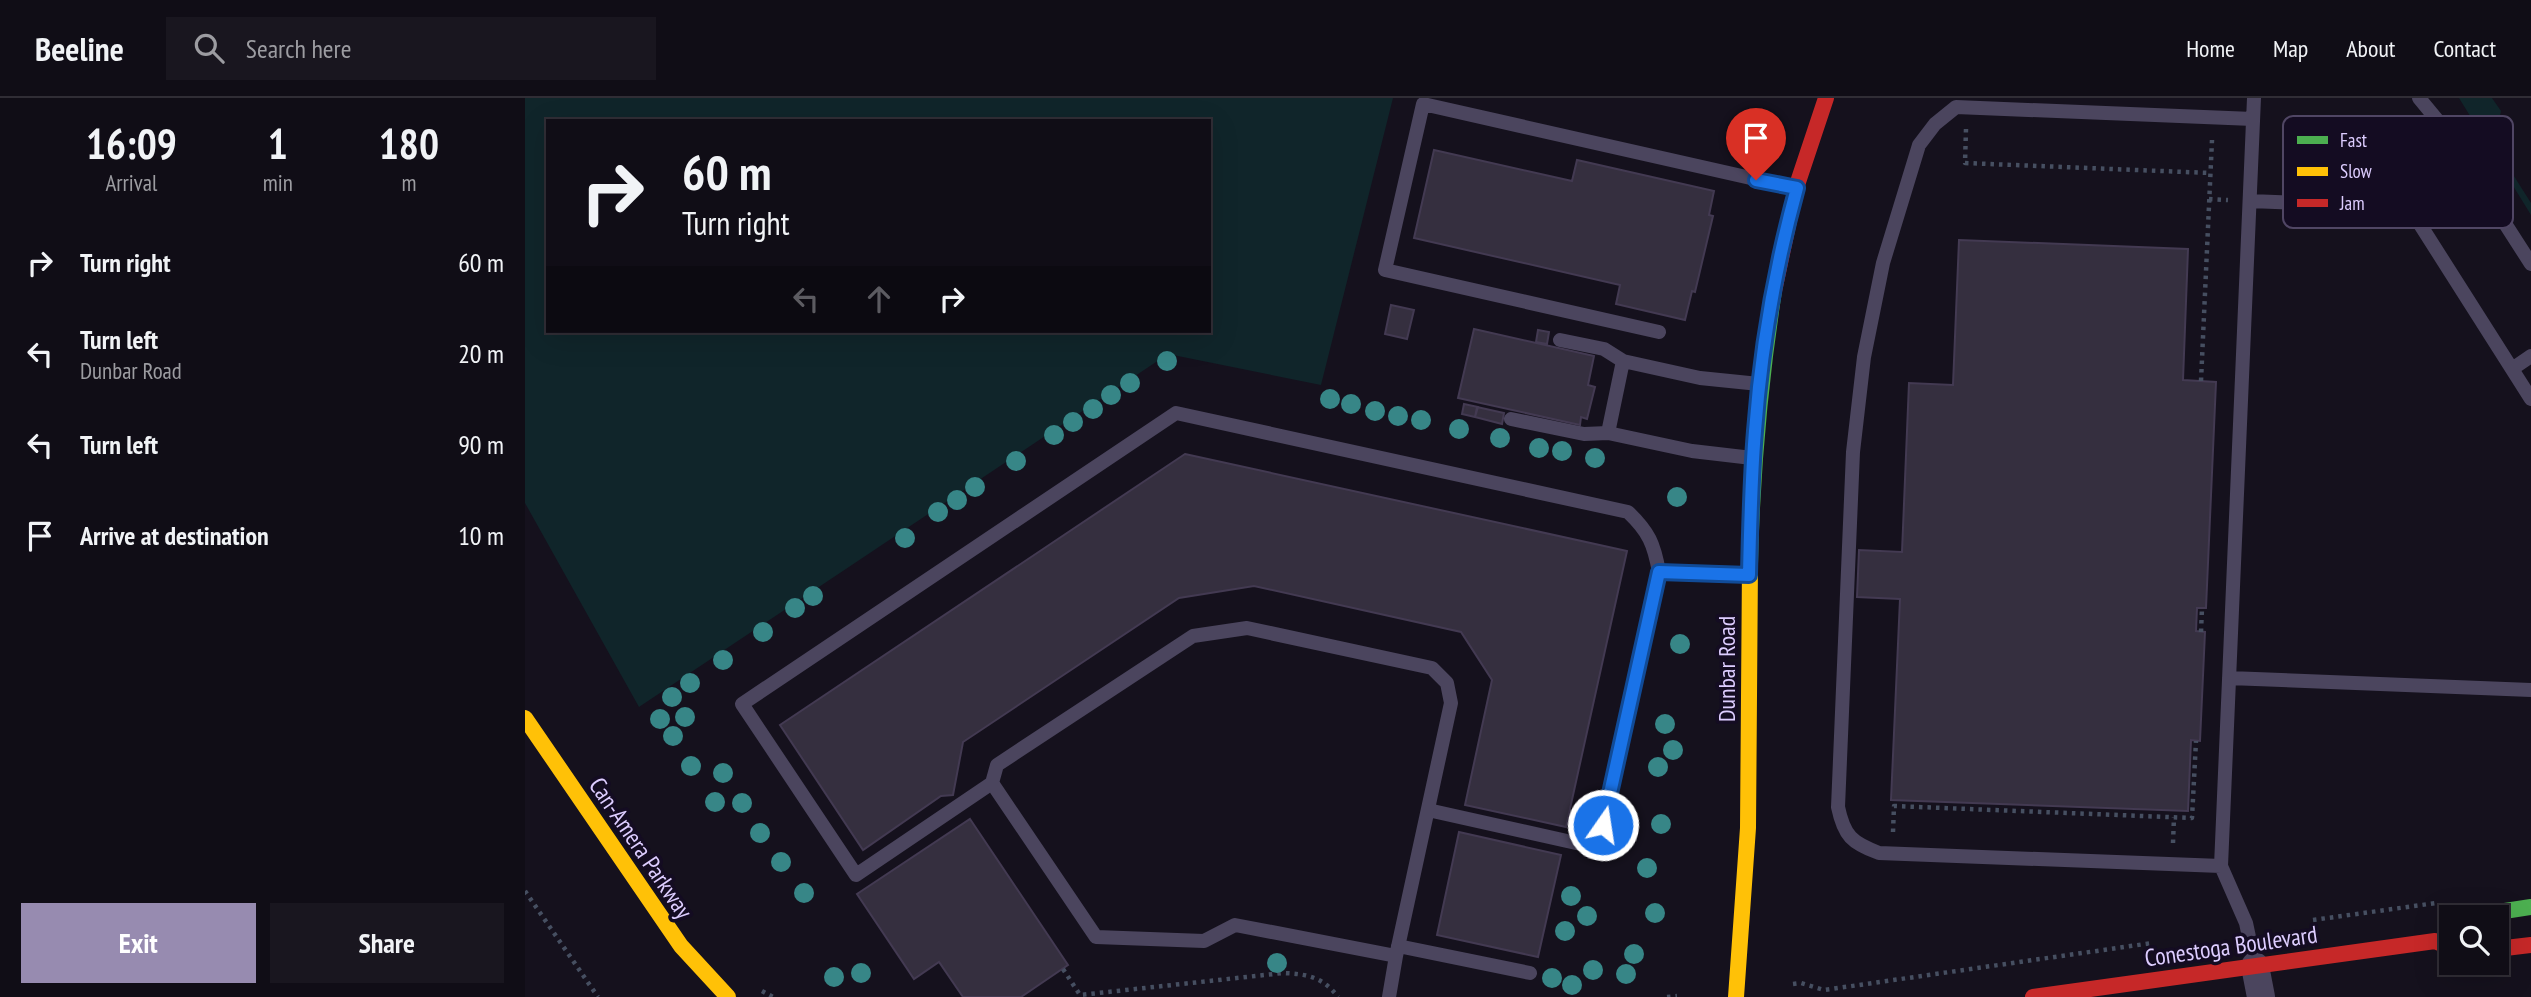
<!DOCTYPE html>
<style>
:root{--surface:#100d16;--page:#19161f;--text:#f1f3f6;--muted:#9c9ca1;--line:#302d35;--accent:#978bb0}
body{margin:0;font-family:"PT Sans Narrow",sans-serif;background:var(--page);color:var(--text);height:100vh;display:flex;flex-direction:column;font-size:26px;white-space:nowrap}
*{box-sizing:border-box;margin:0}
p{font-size:23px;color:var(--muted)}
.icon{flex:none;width:38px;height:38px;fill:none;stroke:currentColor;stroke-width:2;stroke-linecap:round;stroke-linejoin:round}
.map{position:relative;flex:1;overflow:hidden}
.drawer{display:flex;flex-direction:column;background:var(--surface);width:525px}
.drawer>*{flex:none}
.hud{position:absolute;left:21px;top:21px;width:665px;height:214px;border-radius:0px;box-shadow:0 7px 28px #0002,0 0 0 2px var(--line);background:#100d16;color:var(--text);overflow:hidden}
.controls{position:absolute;left:1914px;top:807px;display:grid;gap:14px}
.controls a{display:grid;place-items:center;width:70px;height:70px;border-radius:0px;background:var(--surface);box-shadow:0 7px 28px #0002,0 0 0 2px var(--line);font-size:35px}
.pin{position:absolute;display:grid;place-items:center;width:60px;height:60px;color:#fff;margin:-72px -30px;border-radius:50% 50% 50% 0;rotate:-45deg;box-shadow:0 0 7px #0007}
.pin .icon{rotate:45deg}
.me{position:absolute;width:77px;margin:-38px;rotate:13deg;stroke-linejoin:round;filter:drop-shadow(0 0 5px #0008)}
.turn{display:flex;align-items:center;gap:24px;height:147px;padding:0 21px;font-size:32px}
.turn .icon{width:91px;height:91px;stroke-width:2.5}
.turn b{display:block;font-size:49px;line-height:60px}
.lanes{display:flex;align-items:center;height:66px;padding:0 21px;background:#0003;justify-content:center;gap:35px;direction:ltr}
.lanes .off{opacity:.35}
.eta{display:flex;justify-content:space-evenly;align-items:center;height:119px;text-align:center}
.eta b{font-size:42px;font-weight:600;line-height:49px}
.action{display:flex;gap:14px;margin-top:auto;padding:14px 21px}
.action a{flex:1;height:80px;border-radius:0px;background:var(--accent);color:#fff;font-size:28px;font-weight:600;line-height:80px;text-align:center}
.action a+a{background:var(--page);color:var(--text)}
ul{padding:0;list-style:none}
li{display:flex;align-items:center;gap:21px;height:91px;padding:0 21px}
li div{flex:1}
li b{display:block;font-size:26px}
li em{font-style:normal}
header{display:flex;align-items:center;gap:42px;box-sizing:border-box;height:98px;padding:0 35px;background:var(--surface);border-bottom:2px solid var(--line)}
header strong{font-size:33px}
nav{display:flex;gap:38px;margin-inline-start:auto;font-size:24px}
.search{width:490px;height:63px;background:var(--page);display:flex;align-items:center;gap:18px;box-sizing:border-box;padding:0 24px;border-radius:0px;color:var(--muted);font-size:26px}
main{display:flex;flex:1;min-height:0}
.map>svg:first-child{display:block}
.green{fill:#10252a;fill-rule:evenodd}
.building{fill:#352f3f;stroke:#433a52;stroke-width:2}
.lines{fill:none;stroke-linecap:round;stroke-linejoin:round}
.path{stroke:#464f61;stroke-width:4.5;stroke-dasharray:3.5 5;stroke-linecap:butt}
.lane{stroke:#4b455e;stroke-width:14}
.street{stroke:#4b455e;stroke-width:28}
.fast{stroke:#4caf50;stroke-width:16}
.slow{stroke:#ffc107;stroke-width:16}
.jam{stroke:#c62828;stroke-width:16}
.tree{fill:#378687}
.route-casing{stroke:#114b97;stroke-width:18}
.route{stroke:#1a73e8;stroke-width:12}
.labels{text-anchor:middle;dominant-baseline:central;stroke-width:7;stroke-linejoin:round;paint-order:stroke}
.street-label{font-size:24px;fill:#ddcdff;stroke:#140c22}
.key{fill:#140c22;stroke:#504664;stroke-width:2}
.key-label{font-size:19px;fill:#ddcdff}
</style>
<header>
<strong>Beeline</strong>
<div class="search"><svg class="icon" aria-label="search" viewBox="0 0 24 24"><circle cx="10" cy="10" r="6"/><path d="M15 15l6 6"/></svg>Search here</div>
<nav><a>Home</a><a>Map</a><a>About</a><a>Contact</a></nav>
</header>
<main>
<section class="drawer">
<div class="eta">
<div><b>16:09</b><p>Arrival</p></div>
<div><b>1</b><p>min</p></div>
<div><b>180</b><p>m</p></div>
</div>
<ul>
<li><svg class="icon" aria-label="right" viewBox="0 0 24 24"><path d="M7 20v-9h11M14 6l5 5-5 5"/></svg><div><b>Turn right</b></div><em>60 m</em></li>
<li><svg class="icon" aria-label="left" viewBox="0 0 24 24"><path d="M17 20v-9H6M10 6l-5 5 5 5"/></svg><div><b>Turn left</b><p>Dunbar Road</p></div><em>20 m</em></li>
<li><svg class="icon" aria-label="left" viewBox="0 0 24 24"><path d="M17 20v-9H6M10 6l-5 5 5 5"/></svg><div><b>Turn left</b></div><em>90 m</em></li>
<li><svg class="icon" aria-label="arrive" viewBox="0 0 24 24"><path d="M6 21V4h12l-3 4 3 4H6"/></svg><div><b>Arrive at destination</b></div><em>10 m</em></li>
</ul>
<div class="action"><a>Exit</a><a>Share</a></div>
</section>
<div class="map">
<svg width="2006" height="899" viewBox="0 0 2006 899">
<rect width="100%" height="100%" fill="#15111d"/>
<path class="green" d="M0 0H868L796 287 643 256 114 609 0 405ZM23 23H684V233H23Z
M1934 0H1967L1976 13 1975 18 1958 29 2006 105V117Z"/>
<path class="building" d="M909 52 1047 83 1052 62 1189 93 1184 117 1188 118 1170 194 1167 193 1160 222 1091 206 1095 187 889 140Z
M1434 142 1663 151 1658 282 1691 284 1681 510H1672L1671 533 1680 534 1675 643 1666 642 1663 713 1366 702 1375 501 1332 499 1334 452 1377 454 1384 285 1428 287Z
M866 207 889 212 882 241 860 236Z
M949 231 1069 258 1063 287 1070 289 1062 321 1056 319 1055 327 933 300Z
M1013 232 1024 234 1022 246 1011 244Z
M939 306 953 309 950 319 937 316Z
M952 309 979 315 977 326 950 319Z
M660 356 1102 453 1041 729 940 707 967 582 936 534 729 488 654 500 438 644 428 697 416 698 338 752 255 627Z
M445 721 543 867 496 899H438L414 864 389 881 332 796Z
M934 734 1036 757 1013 859 912 837Z"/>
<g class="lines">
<path class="path" d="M1441 31 1440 65 1685 75
M1684 101 1703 102
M1676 283 1687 42
M1676 534 1677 510
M1368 734 1369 708 1667 720 1671 643
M1648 745 1649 719
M0 793 73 899
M1788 822 1911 805
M538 871 555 897 758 875C782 876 798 879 813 899
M1268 886 1276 885 1299 892 1627 845
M237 893 248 899
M1142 899 1152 898"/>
<path class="lane" d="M1729 0 1696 768 1721 825 1730 867
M1894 0 1918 29 2006 166
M1725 103 1884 109 2006 301
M1134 234 860 172 898 6 1270 90
M1035 242 1079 251 1098 263
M1987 271 2006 258
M986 321 1059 336 1083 335
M1227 360 1167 353 1083 335 1098 263 1175 280 1234 286
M1134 474 1222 477
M1704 580 2006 592
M467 685 331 777 217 606 651 315 1103 414C1124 434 1129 446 1134 474L1078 727 1062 741 1051 745 903 712
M1696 768 1354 755C1327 745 1319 738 1313 709L1328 354 1339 259 1358 165 1394 47 1410 26 1431 9 1728 21
M873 848 1005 875
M864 899 871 858 926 605 922 585 907 570 722 530 668 538 472 667 467 685 571 839 679 843 710 827 871 858"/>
<path class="street" d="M1730 868 1736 899"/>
<path class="fast" d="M1225 466C1227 374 1235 284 1249 193
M1941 819 2006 809"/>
<path class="slow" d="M0 620 156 848 203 899
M1211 899 1223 730 1225 466"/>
<path class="jam" d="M1249 193 1271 90 1301 0
M1972 851 2006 847
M1508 899 1910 843 1927 850"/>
</g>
<g class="tree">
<circle cx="642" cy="263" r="10"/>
<circle cx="605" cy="285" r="10"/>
<circle cx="586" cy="297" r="10"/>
<circle cx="805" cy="301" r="10"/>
<circle cx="826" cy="306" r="10"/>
<circle cx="568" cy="311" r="10"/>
<circle cx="850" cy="313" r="10"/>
<circle cx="873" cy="318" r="10"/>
<circle cx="896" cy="322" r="10"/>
<circle cx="548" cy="324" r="10"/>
<circle cx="934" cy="331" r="10"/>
<circle cx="529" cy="337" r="10"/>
<circle cx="975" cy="340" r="10"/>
<circle cx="1014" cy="350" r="10"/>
<circle cx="1037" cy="353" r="10"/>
<circle cx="1070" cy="360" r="10"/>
<circle cx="491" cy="363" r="10"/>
<circle cx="450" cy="389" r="10"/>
<circle cx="1152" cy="399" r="10"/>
<circle cx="432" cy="402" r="10"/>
<circle cx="413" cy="414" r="10"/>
<circle cx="380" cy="440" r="10"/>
<circle cx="288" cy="498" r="10"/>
<circle cx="270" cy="510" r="10"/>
<circle cx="238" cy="534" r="10"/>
<circle cx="1155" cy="546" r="10"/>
<circle cx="198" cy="562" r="10"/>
<circle cx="165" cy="585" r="10"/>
<circle cx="147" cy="599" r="10"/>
<circle cx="160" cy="619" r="10"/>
<circle cx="135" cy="621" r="10"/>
<circle cx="1140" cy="626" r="10"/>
<circle cx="148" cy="638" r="10"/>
<circle cx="1148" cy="652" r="10"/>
<circle cx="166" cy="668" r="10"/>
<circle cx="1133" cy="669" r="10"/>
<circle cx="198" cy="675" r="10"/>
<circle cx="190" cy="704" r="10"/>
<circle cx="217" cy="705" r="10"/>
<circle cx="1136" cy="726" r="10"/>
<circle cx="235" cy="735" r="10"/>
<circle cx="256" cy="764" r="10"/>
<circle cx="1122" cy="770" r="10"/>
<circle cx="279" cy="795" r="10"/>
<circle cx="1046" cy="798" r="10"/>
<circle cx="1130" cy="815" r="10"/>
<circle cx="1062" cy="818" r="10"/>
<circle cx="1040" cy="833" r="10"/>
<circle cx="1109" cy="856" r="10"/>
<circle cx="752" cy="865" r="10"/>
<circle cx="1068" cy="872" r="10"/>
<circle cx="336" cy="875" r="10"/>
<circle cx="1101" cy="876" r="10"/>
<circle cx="309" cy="879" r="10"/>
<circle cx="1027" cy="880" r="10"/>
<circle cx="1047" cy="887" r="10"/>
</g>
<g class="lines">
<g class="route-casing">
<path id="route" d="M1078 727 1134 474 1224 477C1225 429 1226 381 1230 333 1236 251 1250 170 1272 90L1231 82"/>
</g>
<use href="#route" class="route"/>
</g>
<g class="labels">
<g class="street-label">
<text transform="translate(1201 571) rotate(-90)">Dunbar Road</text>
<text transform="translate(116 750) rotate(56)">Can-Amera Parkway</text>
<text transform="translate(1706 848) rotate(-8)">Conestoga Boulevard</text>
</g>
</g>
<rect x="1758" y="18" width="230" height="112" rx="10" class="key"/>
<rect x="1772" y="38" width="31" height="8" fill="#4caf50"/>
<rect x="1772" y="69" width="31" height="9" fill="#ffc107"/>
<rect x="1772" y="101" width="31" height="8" fill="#c62828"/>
<g class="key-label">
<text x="1815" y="49">Fast</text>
<text x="1815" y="80">Slow</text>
<text x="1815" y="112">Jam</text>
</g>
</svg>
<div class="controls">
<a><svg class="icon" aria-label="search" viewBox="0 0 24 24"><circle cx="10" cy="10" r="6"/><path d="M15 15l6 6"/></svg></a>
</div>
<div class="pin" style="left:1231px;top:82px;background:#d93025"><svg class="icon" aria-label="arrive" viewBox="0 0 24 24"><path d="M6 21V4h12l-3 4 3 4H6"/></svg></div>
<svg class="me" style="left:1078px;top:727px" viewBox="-20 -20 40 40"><circle r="17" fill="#1a73e8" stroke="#fff" stroke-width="3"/><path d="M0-11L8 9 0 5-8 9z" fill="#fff"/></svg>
<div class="hud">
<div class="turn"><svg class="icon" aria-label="right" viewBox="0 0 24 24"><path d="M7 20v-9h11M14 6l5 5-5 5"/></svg><div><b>60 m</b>Turn right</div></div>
<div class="lanes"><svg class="icon off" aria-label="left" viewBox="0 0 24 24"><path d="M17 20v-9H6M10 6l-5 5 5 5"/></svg><svg class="icon off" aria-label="ahead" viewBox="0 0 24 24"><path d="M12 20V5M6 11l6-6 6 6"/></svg><svg class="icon" aria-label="right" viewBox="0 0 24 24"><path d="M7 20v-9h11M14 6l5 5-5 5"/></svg></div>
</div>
</div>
</main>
